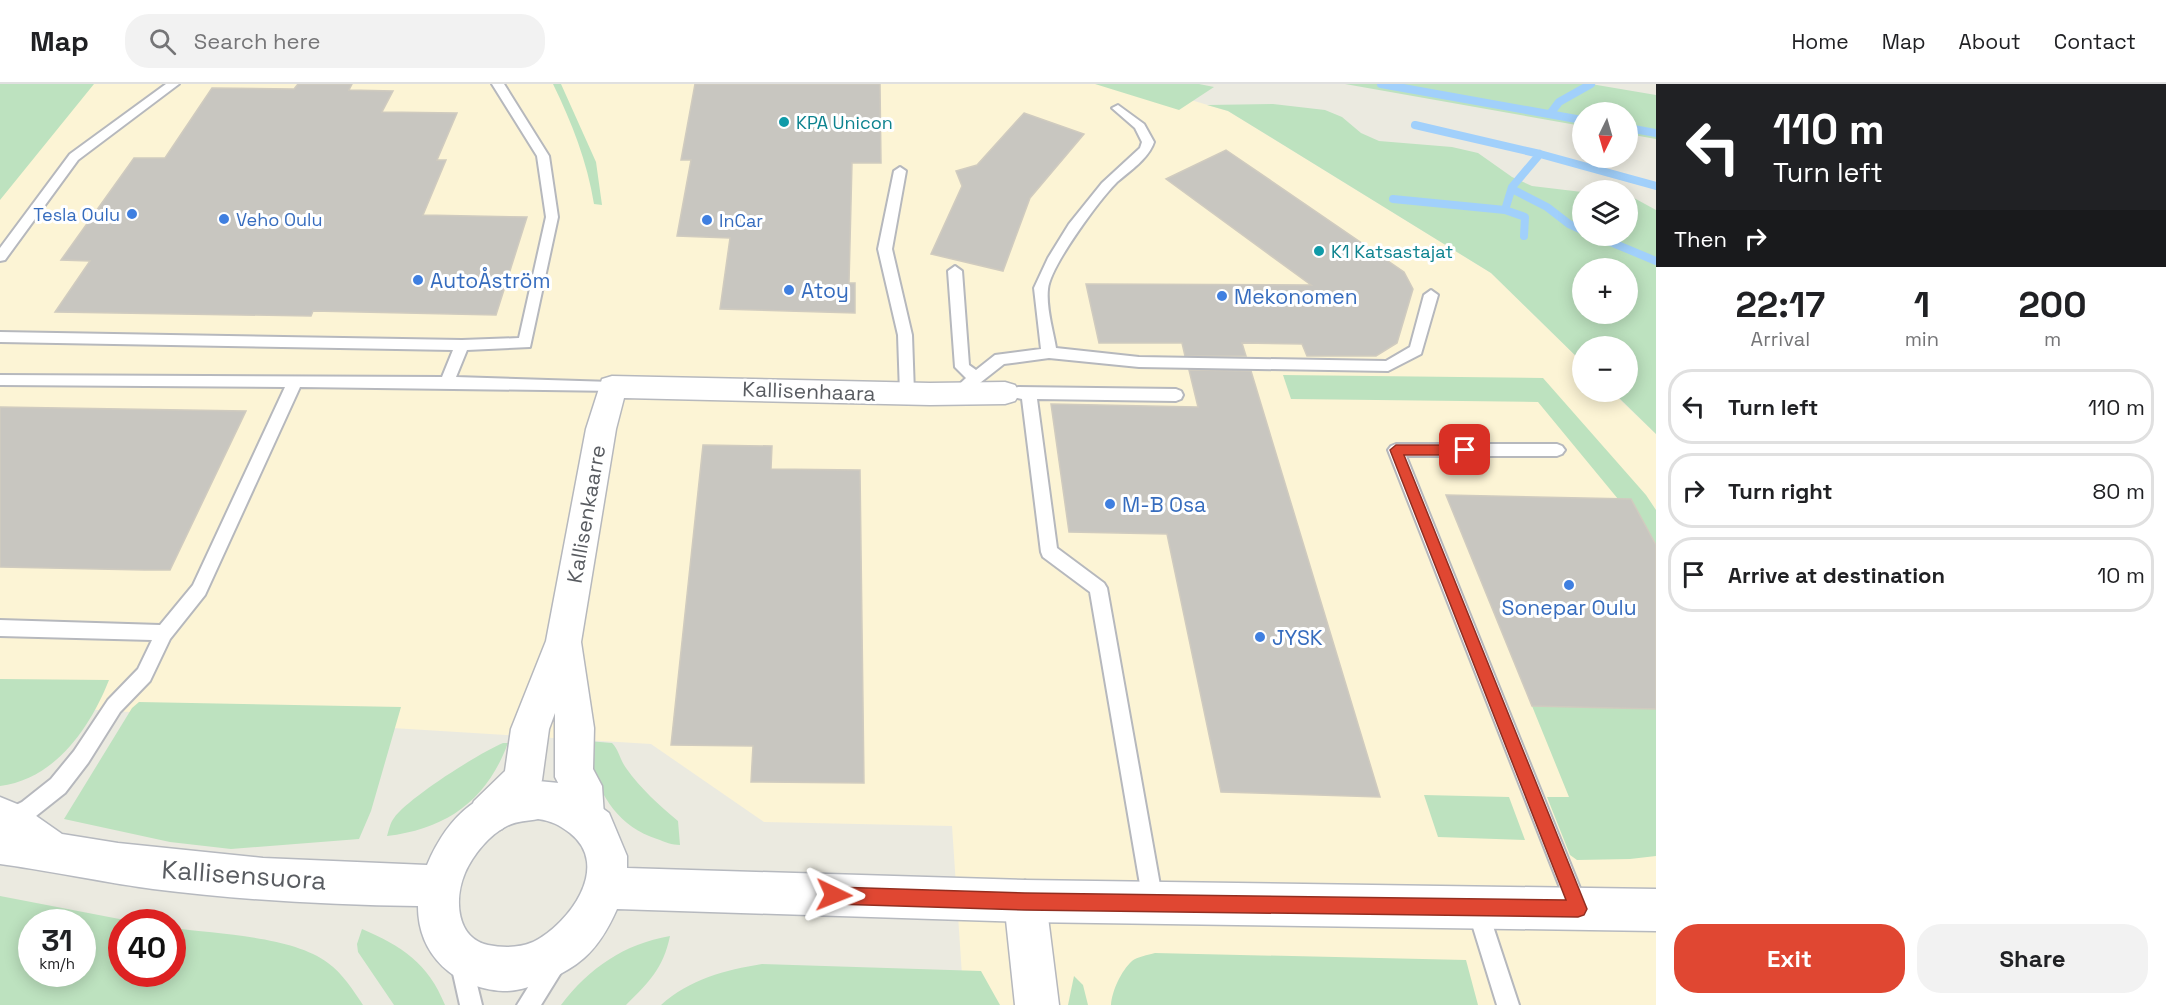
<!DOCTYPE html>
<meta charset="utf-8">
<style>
:root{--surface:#fff;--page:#f2f2f2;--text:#202124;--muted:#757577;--line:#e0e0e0;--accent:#e04732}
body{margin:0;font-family:"Space Grotesk",sans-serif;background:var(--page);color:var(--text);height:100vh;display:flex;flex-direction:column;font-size:22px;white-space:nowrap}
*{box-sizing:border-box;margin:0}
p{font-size:20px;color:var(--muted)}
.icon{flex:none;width:33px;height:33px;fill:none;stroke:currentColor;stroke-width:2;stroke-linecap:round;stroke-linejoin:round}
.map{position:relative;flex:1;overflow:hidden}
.details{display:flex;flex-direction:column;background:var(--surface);width:510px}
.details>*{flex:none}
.hud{background:#202124;color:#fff;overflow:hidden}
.needle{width:39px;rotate:185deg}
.fabs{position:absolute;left:1572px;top:18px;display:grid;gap:12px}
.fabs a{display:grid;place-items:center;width:66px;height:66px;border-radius:50%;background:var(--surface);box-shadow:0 3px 15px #0003;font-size:30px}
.speed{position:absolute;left:18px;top:825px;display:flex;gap:12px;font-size:30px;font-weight:700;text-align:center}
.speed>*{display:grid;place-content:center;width:78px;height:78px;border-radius:50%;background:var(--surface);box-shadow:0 3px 15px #0003;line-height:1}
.speed small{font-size:15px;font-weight:400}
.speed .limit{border:9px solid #d22;background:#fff;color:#111}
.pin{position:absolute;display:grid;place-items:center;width:51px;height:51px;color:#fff;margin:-26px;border-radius:12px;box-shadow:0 3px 9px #0006}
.me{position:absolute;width:66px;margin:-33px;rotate:92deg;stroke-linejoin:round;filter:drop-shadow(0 0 4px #0008)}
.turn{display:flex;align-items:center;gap:21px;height:126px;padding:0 18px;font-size:27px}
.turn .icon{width:78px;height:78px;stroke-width:2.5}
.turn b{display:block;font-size:42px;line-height:51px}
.then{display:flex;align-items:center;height:57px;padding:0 18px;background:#0003;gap:12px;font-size:22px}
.eta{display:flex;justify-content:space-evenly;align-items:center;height:102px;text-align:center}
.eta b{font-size:36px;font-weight:800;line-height:42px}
.button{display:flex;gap:12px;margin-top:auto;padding:12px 18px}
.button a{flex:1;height:69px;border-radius:24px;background:var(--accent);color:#fff;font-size:24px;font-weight:800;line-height:69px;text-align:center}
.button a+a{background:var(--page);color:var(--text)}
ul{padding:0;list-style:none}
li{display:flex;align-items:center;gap:18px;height:75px;margin:0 12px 9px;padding:0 6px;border:3px solid var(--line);border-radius:24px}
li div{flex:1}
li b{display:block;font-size:22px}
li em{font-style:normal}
header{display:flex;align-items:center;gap:36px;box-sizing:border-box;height:84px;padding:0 30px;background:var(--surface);border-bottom:2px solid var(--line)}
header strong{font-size:28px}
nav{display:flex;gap:33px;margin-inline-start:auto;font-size:21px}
.search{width:420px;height:54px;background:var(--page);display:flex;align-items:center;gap:15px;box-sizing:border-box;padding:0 21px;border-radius:24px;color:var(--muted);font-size:22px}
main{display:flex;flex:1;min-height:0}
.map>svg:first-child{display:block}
.commercial{fill:#fcf4d5}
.green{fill:#bde2bf;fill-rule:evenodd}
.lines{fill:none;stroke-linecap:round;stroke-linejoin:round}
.stream{stroke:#a1d0fb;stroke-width:8}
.building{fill:#c8c6c0;stroke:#d0cbbf;stroke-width:1.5}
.lane-casing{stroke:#b6b8bd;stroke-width:4}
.street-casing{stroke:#b6b8bd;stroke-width:3}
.secondary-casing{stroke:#b6b9bf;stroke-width:3}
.lane{fill:#fff;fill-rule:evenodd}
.street{fill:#fff;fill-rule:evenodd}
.secondary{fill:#fff;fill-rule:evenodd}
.route{fill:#e04732;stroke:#922e20;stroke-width:1.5}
.culture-dot{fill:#0f9aa8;stroke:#fff;stroke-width:2}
.shop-dot{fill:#3f7fe0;stroke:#fff;stroke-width:2}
.labels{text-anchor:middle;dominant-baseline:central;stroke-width:6;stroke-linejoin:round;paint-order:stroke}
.far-culture-label{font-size:18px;fill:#0d838f;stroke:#fff;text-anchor:start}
.far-shop-label{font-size:18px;fill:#366cbe;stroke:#fff;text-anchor:start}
.shop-label{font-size:21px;fill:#366cbe;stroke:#fff;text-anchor:start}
.street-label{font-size:21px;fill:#595c61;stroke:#fff}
.near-street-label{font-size:26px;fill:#595c61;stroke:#fff}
</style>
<header>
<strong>Map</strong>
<div class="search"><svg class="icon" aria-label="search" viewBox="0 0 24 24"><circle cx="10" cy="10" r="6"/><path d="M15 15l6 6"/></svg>Search here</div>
<nav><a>Home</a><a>Map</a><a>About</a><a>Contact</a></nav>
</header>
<main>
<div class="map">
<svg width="1656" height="921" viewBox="0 0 1656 921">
<rect width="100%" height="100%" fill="#ebeae0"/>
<path class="commercial" d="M84 0H1137L1228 27 1491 189 1582 278V308H1612L1656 350V921H964L952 742 764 738 651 660 0 620V103Z"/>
<path class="green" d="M0 0H94L0 116Z
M553 0H561L596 78 602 121 594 120C587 77 572 39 553 0Z
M1095 0H1199L1214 3 1179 26Z
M1345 0H1591L1656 11V55L1628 50V28H1582V42Z
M1273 20 1325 26 1342 33 1361 49 1379 57 1452 63 1478 69 1512 93 1532 102 1582 108V152H1628V113L1634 114 1656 126V350L1613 308H1628V262H1582V278L1491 189 1228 27 1207 21ZM1582 184H1628V230H1582Z
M1283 291 1543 294 1646 411 1656 426V461L1631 415H1618L1538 318 1291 315Z
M0 595 109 596C90 644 55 695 0 702Z
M139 618 401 623 371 727 359 755 231 765 170 758 64 735 132 624Z
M1532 622 1656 625V772L1630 775 1577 776 1570 771 1547 713H1569Z
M588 657 612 659C619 666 620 676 626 684 641 705 659 721 678 737L680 761C672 761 665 758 657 755 613 741 592 700 588 657Z
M503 659H508C487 716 447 745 387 752 389 746 390 739 394 734 408 714 479 669 503 659Z
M1424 711 1509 713 1525 756 1438 753Z
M0 812 135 838H122V890H172L173 844C216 850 293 852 328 879 343 890 353 906 363 921H0ZM32 838H82V890H32Z
M362 845C402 862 428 879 445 921H394L358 868 357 860Z
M670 852C663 885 649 898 626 921H561C589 884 624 860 670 852Z
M1155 869 1466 876 1478 921H1111C1112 907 1121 887 1132 877 1137 873 1148 871 1155 869Z
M762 880 981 887 1000 921H661C690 895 725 886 762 880Z
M1074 892 1083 901 1088 921H1068Z"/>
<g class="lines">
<path class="stream" d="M1381 0 1582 36
M1550 30 1559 18 1591 0
M1415 41 1540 70 1656 102
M1628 44 1656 49
M1512 105 1547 123 1569 140 1582 146
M1393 115 1505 126 1525 133 1524 152
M1505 126 1512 103 1540 70
M1596 152 1656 177"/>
</g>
<path class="building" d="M298 0H352L349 6 393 7 382 28 457 29 437 76H446L423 131 527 133 496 231 313 227 311 232 55 228 90 177 61 176 134 74H165L212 4 294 5Z
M695 0H880L881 79H852L849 199H855V229L720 225 730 154 677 152 691 76H681Z
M1024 29 1084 50 1030 114 1003 187 931 170 962 102 956 87 977 81Z
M1226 66 1404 188 1413 205 1397 259 1376 272H1307L1302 260 1242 259 1246 272H1185L1182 259H1099L1086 200 1311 201 1166 95Z
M1189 286 1251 287 1380 713 1221 708 1167 450 1069 448 1051 320 1198 323Z
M0 323 246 327 170 486H145L0 483Z
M703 361 772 362 771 385 860 386 864 699 751 698 753 662 671 661Z
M1446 411 1631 415 1656 461V625L1532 622Z"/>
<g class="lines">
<g class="lane-casing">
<path id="lane" d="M166 0H179L78 76 5 176 0 177V164L70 70Z
M492 0H504L549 72 558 133 530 263 467 266 456 293 612 298 617 299 619 303 617 307 300 303 205 511 170 555 150 597 120 628 88 679 65 709 36 732 9 745 2 742 0 737 2 728 22 718 51 695 74 667 108 616 138 585 152 556 0 552V536L160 541 193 501 285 303 0 301V291L442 293 453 266 0 258V248L462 256 519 254 546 133 537 72Z
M1118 21 1144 40 1154 58C1149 74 1130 87 1117 98 1100 115 1050 182 1048 205 1046 224 1053 246 1056 264L1139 273 1386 277 1410 263 1424 211 1431 206 1438 211 1421 270 1388 287 1139 283 1049 274 1004 280 962 313H952L950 309 966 294 955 283 948 187 955 182 962 187 969 281 976 286 995 271 1041 265 1034 204 1048 174 1069 140 1102 99 1140 64 1142 58 1135 44 1112 24Z
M900 83 906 87 892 165 912 251 914 309 912 313H902L900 309 898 251 878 165 894 87Z
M1018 303 1176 305 1181 307 1183 311 1181 315 1176 317 1037 315 1057 464 1104 499 1107 504 1163 818 1160 825 1153 828 1146 825 1143 818 1090 508 1043 473 1041 468 1022 315 1013 313 1011 309 1013 305Z
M1396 360H1557L1562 362 1565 366 1562 370 1557 372H1406L1588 824 1585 831 1578 834 1571 831 1568 824 1388 366 1391 362Z
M1477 814 1484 817 1487 824 1519 921H1497L1467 824 1470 817Z
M461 865 469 868 482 921H460L450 876 453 868Z
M556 868 564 871 567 879 541 921H517L548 871Z"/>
</g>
<g class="street-casing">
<path id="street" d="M612 292 930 299 1005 298 1015 301 1020 309 1015 317 1005 320 930 321 624 314 616 345 581 558 594 644 593 685 602 702 604 732 598 746 584 752 570 746 564 732V710L555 693V629L549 645 542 696 537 709 502 745 488 751 474 745 468 731 474 717 505 687 511 645 546 557 586 345 602 295Z
M1025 796 1040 802 1046 817 1059 921H1015L1004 817 1010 802Z"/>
</g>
<g class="secondary-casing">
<path id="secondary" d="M538 697 559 699 579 707 609 729 627 772V784L1025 796 1656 805V847L1025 838 617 825C609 843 599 861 584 874 566 890 527 908 503 907 455 904 418 872 418 822 330 821 241 816 153 805 102 798 51 787 0 780V713L22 722 62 750 118 759 263 774 427 781C449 729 482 703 538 697ZM538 735C552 737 559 741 570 749 612 782 569 840 533 858 519 864 503 864 488 861 456 854 454 815 465 789 473 771 489 751 507 742 516 737 528 737 538 735Z"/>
</g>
<use href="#lane" class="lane"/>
<use href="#street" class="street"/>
<use href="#secondary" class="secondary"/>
</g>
<path class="route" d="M1396 361H1465L1472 366 1465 371H1404L1587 825 1584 831 1578 833 1025 826 834 820 828 817 825 811 828 805 834 803 1025 809 1566 816 1390 366Z"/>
<g class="culture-dot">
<circle cx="784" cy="38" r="6"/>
<circle cx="1319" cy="167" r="6"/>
</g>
<g class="shop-dot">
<circle cx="132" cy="130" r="6"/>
<circle cx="224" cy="135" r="6"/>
<circle cx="707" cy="136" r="6"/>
<circle cx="418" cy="196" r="6"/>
<circle cx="789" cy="206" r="6"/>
<circle cx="1222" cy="212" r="6"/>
<circle cx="1110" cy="420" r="6"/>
<circle cx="1569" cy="501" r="6"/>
<circle cx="1260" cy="553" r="6"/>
</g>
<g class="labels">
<g class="far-culture-label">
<text x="796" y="38">KPA Unicon</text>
<text x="1331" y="167">K1 Katsastajat</text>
</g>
<g class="far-shop-label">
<text x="120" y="130" text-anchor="end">Tesla Oulu</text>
<text x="236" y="135">Veho Oulu</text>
<text x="719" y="136">InCar</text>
</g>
<g class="shop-label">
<text x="430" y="196">AutoÅström</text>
<text x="801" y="206">Atoy</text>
<text x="1234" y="212">Mekonomen</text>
<text x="1122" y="420">M-B Osa</text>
<text x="1569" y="523" text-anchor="middle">Sonepar Oulu</text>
<text x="1272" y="553">JYSK</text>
</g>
<g class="street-label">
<text transform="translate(809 307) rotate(2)">Kallisenhaara</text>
<text transform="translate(586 430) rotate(-80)">Kallisenkaarre</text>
</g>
<g class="near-street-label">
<text transform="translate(244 791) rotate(4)">Kallisensuora</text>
</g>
</g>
</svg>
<div class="fabs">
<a><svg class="needle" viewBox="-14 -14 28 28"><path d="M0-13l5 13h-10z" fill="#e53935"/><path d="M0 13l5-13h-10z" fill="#757577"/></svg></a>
<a><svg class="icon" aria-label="layers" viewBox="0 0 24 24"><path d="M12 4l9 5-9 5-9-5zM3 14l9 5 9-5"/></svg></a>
<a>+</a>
<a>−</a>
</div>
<div class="speed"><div>31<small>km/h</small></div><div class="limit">40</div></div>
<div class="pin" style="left:1465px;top:366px;background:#d93025"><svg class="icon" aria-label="arrive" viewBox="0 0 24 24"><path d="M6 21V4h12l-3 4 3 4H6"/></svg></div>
<svg class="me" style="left:834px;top:811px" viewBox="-20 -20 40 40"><path d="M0-17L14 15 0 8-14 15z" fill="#e04732" stroke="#fff" stroke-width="4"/></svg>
</div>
<section class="details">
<div class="hud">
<div class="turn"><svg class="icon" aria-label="left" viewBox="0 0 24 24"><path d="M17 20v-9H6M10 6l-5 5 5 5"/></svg><div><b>110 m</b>Turn left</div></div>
<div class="then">Then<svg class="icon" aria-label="right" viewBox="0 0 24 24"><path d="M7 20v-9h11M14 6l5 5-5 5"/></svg></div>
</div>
<div class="eta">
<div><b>22:17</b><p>Arrival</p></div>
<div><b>1</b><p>min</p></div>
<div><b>200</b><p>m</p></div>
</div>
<ul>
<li><svg class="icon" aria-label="left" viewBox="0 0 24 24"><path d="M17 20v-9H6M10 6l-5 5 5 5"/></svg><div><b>Turn left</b></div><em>110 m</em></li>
<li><svg class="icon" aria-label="right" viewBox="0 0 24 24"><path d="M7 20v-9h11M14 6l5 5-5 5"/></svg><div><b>Turn right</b></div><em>80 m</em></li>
<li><svg class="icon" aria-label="arrive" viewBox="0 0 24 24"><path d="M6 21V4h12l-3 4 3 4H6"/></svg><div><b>Arrive at destination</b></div><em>10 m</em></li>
</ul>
<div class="button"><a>Exit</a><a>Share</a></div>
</section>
</main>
